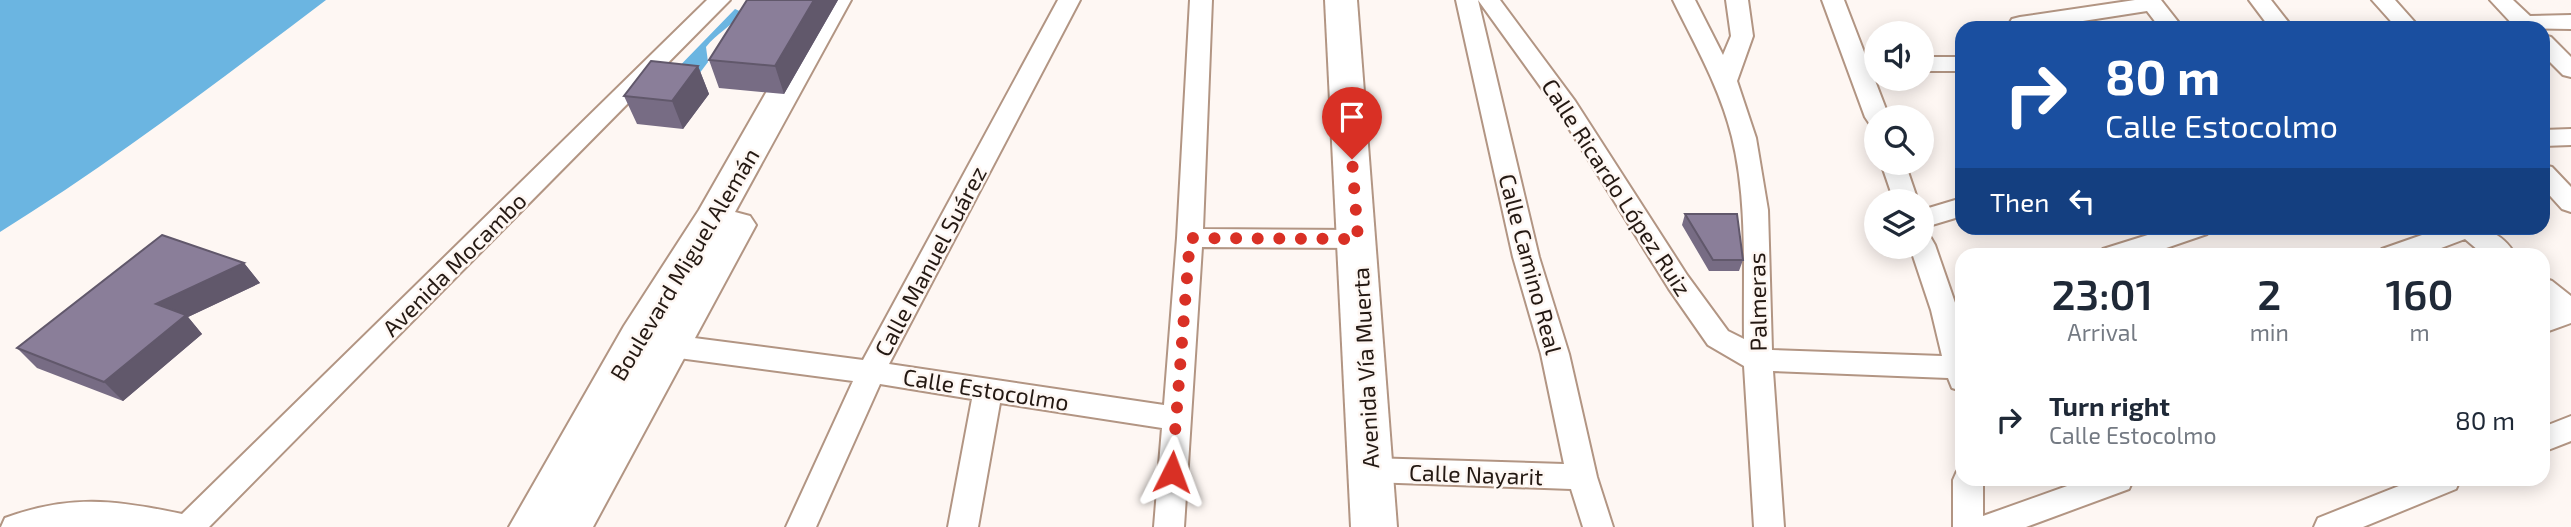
<!DOCTYPE html>
<meta charset="utf-8">
<style>
:root{--surface:#fff;--page:#f2f2f3;--text:#1f2937;--muted:#747a83}
body{margin:0;font-family:"Exo 2",sans-serif;background:var(--page);color:var(--text);height:100vh;display:flex;flex-direction:column;font-size:26px;white-space:nowrap}
*{box-sizing:border-box;margin:0}
p{font-size:23px;color:var(--muted)}
.icon{flex:none;width:38px;height:38px;fill:none;stroke:currentColor;stroke-width:2;stroke-linecap:round;stroke-linejoin:round}
.map{position:relative;flex:1;overflow:hidden}
.panel{position:absolute;left:1955px;top:248px;width:595px;height:238px;display:flex;flex-direction:column;background:var(--surface);border-radius:21px;box-shadow:0 4px 18px #0003}
.panel>*{flex:none}
.hud{position:absolute;left:1955px;top:21px;width:595px;height:214px;border-radius:21px;box-shadow:0 4px 18px #0003;background:#1a4fa0;color:#fff;overflow:hidden}
.controls{position:absolute;left:1864px;top:21px;display:grid;gap:14px}
.controls a{display:grid;place-items:center;width:70px;height:70px;border-radius:50%;background:var(--surface);box-shadow:0 4px 18px #0003;font-size:35px}
.pin{position:absolute;display:grid;place-items:center;width:60px;height:60px;color:#fff;margin:-72px -30px;border-radius:50% 50% 50% 0;rotate:-45deg;box-shadow:0 0 7px #0007}
.pin .icon{rotate:45deg}
.me{position:absolute;width:77px;margin:-38px;rotate:3deg;stroke-linejoin:round;filter:drop-shadow(0 0 5px #0008)}
.turn{display:flex;align-items:center;gap:24px;height:147px;padding:0 35px;font-size:32px}
.turn .icon{width:91px;height:91px;stroke-width:2.5}
.turn b{display:block;font-size:49px;line-height:60px}
.then{display:flex;align-items:center;height:66px;padding:0 35px;background:#0003;gap:14px;font-size:26px}
.eta{display:flex;justify-content:space-evenly;align-items:center;height:119px;text-align:center}
.eta b{font-size:42px;font-weight:600;line-height:49px}
ul{padding:0;list-style:none}
li{display:flex;align-items:center;gap:21px;height:105px;padding:0 35px}
li div{flex:1}
li b{display:block;font-size:26px}
li em{font-style:normal}
.map>svg:first-child{display:block}
.water{fill:#6bb5e1}
.lines{fill:none;stroke-linecap:round;stroke-linejoin:round}
.street-casing{stroke:#b29583;stroke-width:4}
.secondary-casing{stroke:#b29583;stroke-width:4}
.primary-casing{stroke:#b29583;stroke-width:4}
.street{fill:#fff;fill-rule:evenodd}
.secondary{fill:#fff;fill-rule:evenodd}
.primary{fill:#fff;fill-rule:evenodd}
.wall{fill:#776c84}
.shaded-wall{fill:#61586b}
.building{fill:#8a7e99;stroke:#61586b;stroke-width:2}
.route{stroke:#d93025;stroke-width:12;stroke-dasharray:0 21.6}
.labels{text-anchor:middle;dominant-baseline:central;stroke-width:5;stroke-linejoin:round;paint-order:stroke}
.street-label{font-size:23px;fill:#241913;stroke:#fef7f3}
</style>
<div class="map">
<svg width="2571" height="527" viewBox="0 0 2571 527">
<rect width="100%" height="100%" fill="#fef7f3"/>
<path class="water" d="M0 0H326C220 80 113 162 0 232Z
M735 9 742 12C731 27 717 33 706 47L708 62 696 78 665 81Z"/>
<g class="lines">
<g class="street-casing">
<path id="street" d="M707 0H730L209 527H1L5 518C71 494 115 500 182 514Z
M1058 0H1080L889 364 1164 405 1177 238 1190 0H1212L1203 229 1358 230 1367 232 1371 239 1367 246 1358 248 1202 247 1184 527H1154L1162 428 1000 403 978 527H948L972 399 880 384 816 527H786L853 381 671 357 661 354 657 346 661 338 671 335 863 360Z
M1456 0H1478L1539 257 1569 354 1597 477 1613 527H1583L1571 489 1370 482 1359 479 1355 470 1359 461 1370 458 1564 464 1541 354 1513 257Z
M1478 0H1500L1575 101 1687 275 1728 331 1744 339C1743 273 1748 202 1732 137 1720 88 1695 45 1673 0H1695L1723 55 1731 36 1726 0H1748L1753 36 1737 81 1756 138 1768 210 1772 350 1942 356 1931 310 1910 247H1922V236L1931 238 1935 245 1962 323V391L1952 388 1948 378 1773 371 1784 527H1754L1744 366 1708 345 1669 289 1558 111Z
M1822 0H1844L1889 117H1876V125L1869 123 1865 117Z
M2135 0H2161L2183 28H2160L2147 11 2038 28H2011L2009 24 2012 19 2020 17Z
M2249 0H2271L2293 28H2270Z
M2372 0H2395L2420 28H2397Z
M2490 0H2513L2530 16 2571 15V29L2516 28Z
M2543 35 2551 37 2571 57V77L2563 75 2543 55Z
M1922 57H1962V71H1922Z
M2571 129V145L2543 146V130Z
M1881 163H1905L1918 201H1894Z
M2543 165 2552 167 2571 187V212L2562 209 2543 188Z
M1962 198V216L1922 228V210Z
M2170 228H2211L2207 234 2143 256H2099L2103 249Z
M2442 228C2473 228 2498 224 2516 256H2485L2465 239 2420 256H2378L2382 249Z
M2543 278 2552 281 2571 296V323L2543 333V312L2550 309 2543 303Z
M2571 416V441L2543 452V427Z
M1962 470V480H1983V516L2084 480H2133L2129 489 2026 527H1953V480L1957 471Z
M2414 480H2460L2456 489 2363 527H2314L2318 518Z"/>
</g>
<g class="secondary-casing">
<path id="secondary" d="M1325 0H1357L1397 527H1351Z"/>
</g>
<g class="primary-casing">
<path id="primary" d="M819 0H851L735 212 750 216 756 225 593 527H509L624 326 699 210Z"/>
</g>
<use href="#street" class="street"/>
<use href="#secondary" class="secondary"/>
<use href="#primary" class="primary"/>
</g>
<path class="wall" d="M747 0H838L784 94 719 88 709 60Z
M698 66 709 94 683 129 637 124 624 96Z
M1685 214 1743 260 1739 271H1709L1682 225Z
M244 263 260 283 188 317 202 334 123 401 37 368 17 348Z"/>
<path class="shaded-wall" d="M814 0H838L784 94 775 66Z
M698 66 709 94 683 129 672 101Z
M244 263 260 283 188 317 202 334 123 401 104 382 156 304Z"/>
<path class="building" d="M747 0H814L775 66 709 60Z
M651 61 698 66 672 101 624 96Z
M1685 214H1737L1743 260H1713Z
M162 235 244 263 156 304 186 315 104 382 17 348Z"/>
<g class="lines">
<path class="route" d="M1172 472 1190 238 1358 239 1352 159"/>
</g>
<g class="labels">
<g class="street-label">
<text transform="translate(1617 187) rotate(57)">Calle Ricardo López Ruiz</text>
<text transform="translate(930 261) rotate(-62)">Calle Manuel Suárez</text>
<text transform="translate(454 264) rotate(-45)">Avenida Mocambo</text>
<text transform="translate(684 264) rotate(-59)">Boulevard Miguel Alemán</text>
<text transform="translate(1531 264) rotate(75)">Calle Camino Real</text>
<text transform="translate(1757 302) rotate(-91)">Palmeras</text>
<text transform="translate(1365 368) rotate(-93)">Avenida Vía Muerta</text>
<text transform="translate(986 389) rotate(9)">Calle Estocolmo</text>
<text transform="translate(1476 474) rotate(2)">Calle Nayarit</text>
</g>
</g>
</svg>
<div class="controls">
<a><svg class="icon" aria-label="sound" viewBox="0 0 24 24"><path d="M4 9h4l5-4v14l-5-4H4zM17 9q2 3 0 6"/></svg></a>
<a><svg class="icon" aria-label="search" viewBox="0 0 24 24"><circle cx="10" cy="10" r="6"/><path d="M15 15l6 6"/></svg></a>
<a><svg class="icon" aria-label="layers" viewBox="0 0 24 24"><path d="M12 4l9 5-9 5-9-5zM3 14l9 5 9-5"/></svg></a>
</div>
<div class="pin" style="left:1352px;top:159px;background:#d93025"><svg class="icon" aria-label="arrive" viewBox="0 0 24 24"><path d="M6 21V4h12l-3 4 3 4H6"/></svg></div>
<svg class="me" style="left:1172px;top:472px" viewBox="-20 -20 40 40"><path d="M0-17L14 15 0 8-14 15z" fill="#d93025" stroke="#fff" stroke-width="4"/></svg>
<div class="hud">
<div class="turn"><svg class="icon" aria-label="right" viewBox="0 0 24 24"><path d="M7 20v-9h11M14 6l5 5-5 5"/></svg><div><b>80 m</b>Calle Estocolmo</div></div>
<div class="then">Then<svg class="icon" aria-label="left" viewBox="0 0 24 24"><path d="M17 20v-9H6M10 6l-5 5 5 5"/></svg></div>
</div>
<section class="panel">
<div class="eta">
<div><b>23:01</b><p>Arrival</p></div>
<div><b>2</b><p>min</p></div>
<div><b>160</b><p>m</p></div>
</div>
<ul>
<li><svg class="icon" aria-label="right" viewBox="0 0 24 24"><path d="M7 20v-9h11M14 6l5 5-5 5"/></svg><div><b>Turn right</b><p>Calle Estocolmo</p></div><em>80 m</em></li>
</ul>
</section>
</div>
